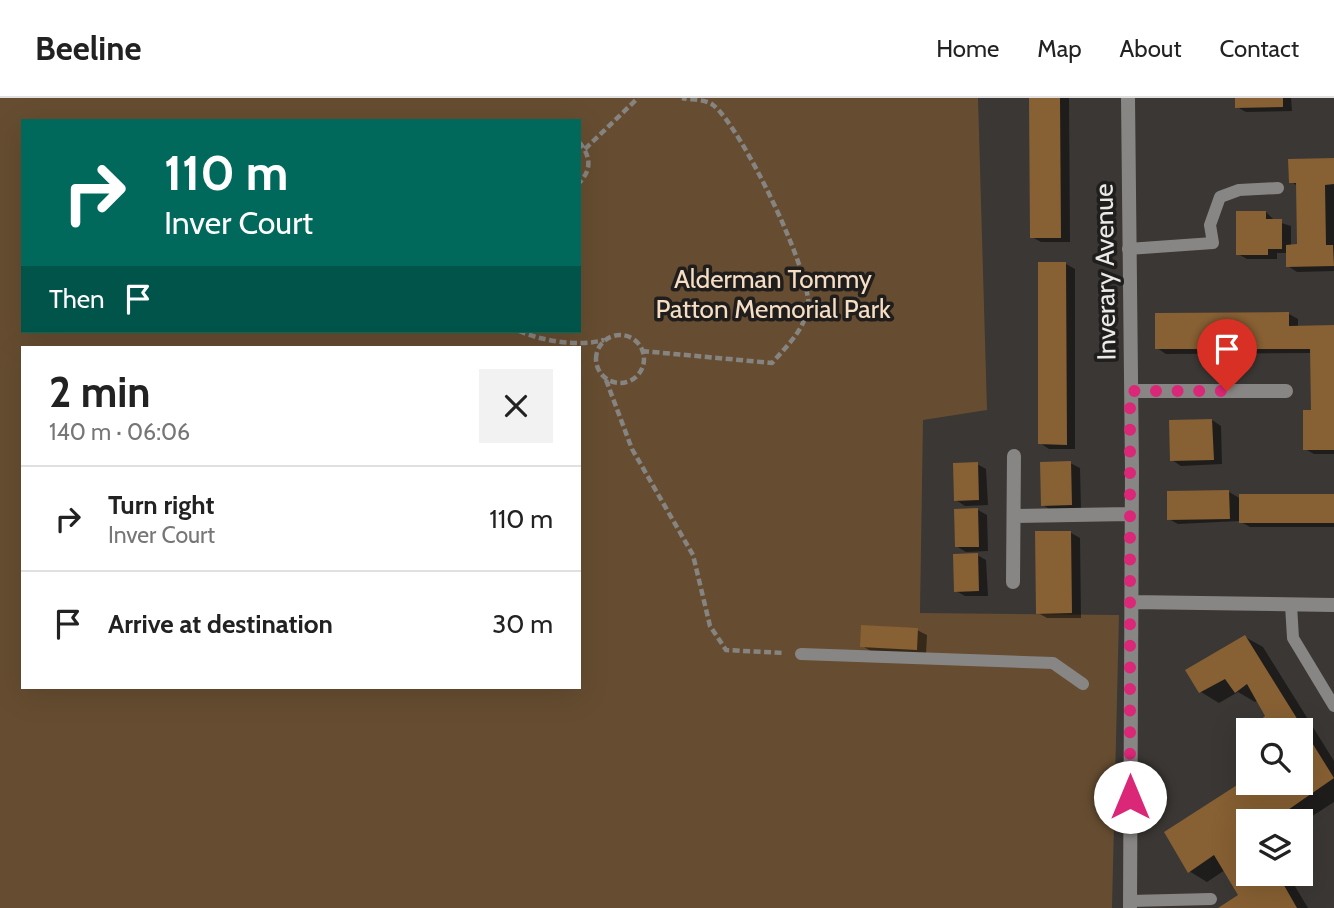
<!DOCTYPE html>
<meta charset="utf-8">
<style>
:root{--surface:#fff;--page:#f2f2f2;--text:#222;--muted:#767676;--line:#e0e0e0}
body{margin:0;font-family:Cabin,sans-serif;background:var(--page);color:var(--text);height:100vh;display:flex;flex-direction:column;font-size:26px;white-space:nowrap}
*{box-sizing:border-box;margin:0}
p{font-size:23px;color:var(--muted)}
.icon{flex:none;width:38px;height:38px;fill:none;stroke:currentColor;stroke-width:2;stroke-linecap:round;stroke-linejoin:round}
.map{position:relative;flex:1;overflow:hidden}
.drawer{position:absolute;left:21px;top:248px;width:560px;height:343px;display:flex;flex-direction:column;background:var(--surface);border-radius:0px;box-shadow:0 7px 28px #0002}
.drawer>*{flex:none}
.hud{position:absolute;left:21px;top:21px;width:560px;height:214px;border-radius:0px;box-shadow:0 7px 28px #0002;background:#00695c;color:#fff;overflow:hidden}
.fabs{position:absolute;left:1236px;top:620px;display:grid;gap:14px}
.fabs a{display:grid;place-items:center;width:77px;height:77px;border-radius:0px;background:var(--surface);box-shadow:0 7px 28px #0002;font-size:35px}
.pin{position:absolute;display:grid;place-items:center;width:60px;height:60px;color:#fff;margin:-72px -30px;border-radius:50% 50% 50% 0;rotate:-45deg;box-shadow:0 0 7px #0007}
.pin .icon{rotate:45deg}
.me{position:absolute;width:77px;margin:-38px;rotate:0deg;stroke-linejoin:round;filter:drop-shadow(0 0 5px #0008)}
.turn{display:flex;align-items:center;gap:24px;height:147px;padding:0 28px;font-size:32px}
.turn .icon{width:91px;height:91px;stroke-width:2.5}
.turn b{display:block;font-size:49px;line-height:60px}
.then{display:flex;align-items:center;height:66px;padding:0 28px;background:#0003;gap:14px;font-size:26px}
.round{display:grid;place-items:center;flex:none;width:74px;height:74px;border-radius:0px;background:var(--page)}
.overview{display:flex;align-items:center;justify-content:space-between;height:119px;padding:0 28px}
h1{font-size:42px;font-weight:700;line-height:52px}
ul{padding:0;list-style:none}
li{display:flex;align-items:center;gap:21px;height:105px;padding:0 28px;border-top:2px solid var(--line)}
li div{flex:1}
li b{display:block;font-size:26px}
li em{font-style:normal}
header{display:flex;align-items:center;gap:42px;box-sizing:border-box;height:98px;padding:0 35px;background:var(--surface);border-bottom:2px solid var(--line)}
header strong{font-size:33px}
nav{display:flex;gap:38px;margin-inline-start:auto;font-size:24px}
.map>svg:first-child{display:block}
.green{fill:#664d31;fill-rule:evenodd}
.shadow{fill:#0007}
.building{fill:#876033}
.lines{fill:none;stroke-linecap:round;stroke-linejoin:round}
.path{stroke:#868481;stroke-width:4.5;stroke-dasharray:7 3.5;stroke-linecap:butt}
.lane{stroke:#888685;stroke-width:12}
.street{stroke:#888685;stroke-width:14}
.route{stroke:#db2777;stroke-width:12;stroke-dasharray:0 21.6}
.labels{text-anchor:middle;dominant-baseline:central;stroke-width:7;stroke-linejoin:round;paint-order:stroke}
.street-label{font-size:26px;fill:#ebe9e7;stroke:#201e1d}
.park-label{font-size:26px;fill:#f6dec4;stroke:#201e1d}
</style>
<header>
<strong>Beeline</strong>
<nav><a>Home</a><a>Map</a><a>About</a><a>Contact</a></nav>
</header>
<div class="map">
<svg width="1334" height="810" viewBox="0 0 1334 810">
<rect width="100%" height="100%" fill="#3a3734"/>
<path class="green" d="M0 0H978L987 312 923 322 920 515 1119 517 1112 810H0ZM23 23H579V233H23ZM23 250H579V590H23Z"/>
<path class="shadow" d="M1030 0H1069L1070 144H1041L1032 139Z
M1236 0H1291L1292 13 1246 14 1237 9Z
M1334 62V173L1297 174 1288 168V155H1277V161H1247L1238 156 1266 114 1275 123 1291 128V148H1299L1298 88 1291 84Z
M1066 166 1075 171V351H1049L1040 345Z
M1289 216 1298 221V229H1334V356H1314L1305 351 1313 313 1312 255 1166 256 1157 250Z
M1212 322 1221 328 1222 366 1181 368 1172 362Z
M1070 365 1080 370 1081 412 1052 413 1043 407Z
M977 366 986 371 988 407 965 408 956 402Z
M1229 394 1241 401 1334 397V429H1250L1239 423 1178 426 1169 421Z
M978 412 987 417 988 453 966 454 956 448Z
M1071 435 1080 440 1081 520H1047L1038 515Z
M977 457 986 462 988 498H965L956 493Z
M917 532 927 537 926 556 871 553 862 548Z
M1245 539 1263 549 1334 663V704L1300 726V723H1248V775H1287L1308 810H1221L1240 798 1225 772 1207 784 1189 773 1248 684H1300V632H1250L1267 618 1258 602 1255 604 1238 594 1219 605 1201 594Z"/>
<path class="building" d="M1029 0H1060L1061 140H1030Z
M1235 0H1283V9L1235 10Z
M1334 60V86L1325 87 1326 147H1333L1334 168 1286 169V147L1297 146 1296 85H1289L1288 61Z
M1236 113H1266V121H1282V151H1268V157H1236Z
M1038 164H1066L1067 347 1038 346Z
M1289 214V228L1334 227V352H1303V312H1311L1310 251H1155V215Z
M1212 321 1214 362 1170 363 1169 322Z
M1071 363 1072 407 1041 408 1040 364Z
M978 364 979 402 954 403 953 365Z
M1229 392 1230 421 1167 422V393Z
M1239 396H1334V425H1239Z
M978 410 979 449H955L954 411Z
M1035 433H1071L1072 515 1036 516Z
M978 455 979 493 954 494 953 456Z
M861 527 918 530 917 552 860 549Z
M1245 537 1334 680 1272 723H1248V775H1277L1297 810H1218L1238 797 1214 757 1188 775 1164 734 1248 680V684H1300V632H1248L1265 618 1247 586 1235 595 1225 581 1199 595 1185 572Z"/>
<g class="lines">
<path class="path" d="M579 44C591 58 592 72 579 85
M585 51 638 0
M519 233C542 243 579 249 604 242
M596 261a24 24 0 1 1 48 0a24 24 0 1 1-48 0Z
M642 253 772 265C786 249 802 234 808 212 815 180 741 28 713 7 706 1 691 2 682 0
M606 282 632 351 693 457 710 528 726 552 784 555"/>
<path class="lane" d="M1128 151 1213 145 1210 127 1220 99 1239 92 1278 90
M1291 507 1293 540 1334 608
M801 556 1053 565 1083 586
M1130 803 1211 801"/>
<path class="street" d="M1128 0 1132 372 1130 810
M1131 293H1286
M1015 418 1130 416
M1013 484 1014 358
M1131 504 1334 507"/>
</g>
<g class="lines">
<path class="route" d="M1130 699V293H1227"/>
</g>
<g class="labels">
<g class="street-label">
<text transform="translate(1105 174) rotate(-91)">Inverary Avenue</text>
</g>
<g class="park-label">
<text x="773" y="181">Alderman Tommy<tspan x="773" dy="30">Patton Memorial Park</tspan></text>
</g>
</g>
</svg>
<div class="fabs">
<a><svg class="icon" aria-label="search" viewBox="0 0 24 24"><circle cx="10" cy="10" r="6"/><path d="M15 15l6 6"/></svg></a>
<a><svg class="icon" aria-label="layers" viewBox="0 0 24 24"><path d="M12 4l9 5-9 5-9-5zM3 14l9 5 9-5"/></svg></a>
</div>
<div class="pin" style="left:1227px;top:293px;background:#d93025"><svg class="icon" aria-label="arrive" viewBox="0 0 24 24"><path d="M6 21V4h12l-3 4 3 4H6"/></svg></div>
<svg class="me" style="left:1130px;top:699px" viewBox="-20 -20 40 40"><circle r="19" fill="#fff"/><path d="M0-13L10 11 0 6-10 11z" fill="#db2777"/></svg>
<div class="hud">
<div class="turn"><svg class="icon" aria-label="right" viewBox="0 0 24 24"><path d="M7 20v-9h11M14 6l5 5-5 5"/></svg><div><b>110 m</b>Inver Court</div></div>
<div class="then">Then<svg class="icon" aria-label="arrive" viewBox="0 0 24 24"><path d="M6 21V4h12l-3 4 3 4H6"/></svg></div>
</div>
<section class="drawer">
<div class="overview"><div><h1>2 min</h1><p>140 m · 06:06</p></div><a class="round"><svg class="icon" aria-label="close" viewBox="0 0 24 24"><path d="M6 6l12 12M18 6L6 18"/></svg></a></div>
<ul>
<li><svg class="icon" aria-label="right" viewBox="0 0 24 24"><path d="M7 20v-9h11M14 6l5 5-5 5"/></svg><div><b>Turn right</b><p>Inver Court</p></div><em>110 m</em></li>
<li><svg class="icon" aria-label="arrive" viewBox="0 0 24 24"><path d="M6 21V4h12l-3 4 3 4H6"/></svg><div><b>Arrive at destination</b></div><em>30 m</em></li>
</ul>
</section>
</div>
